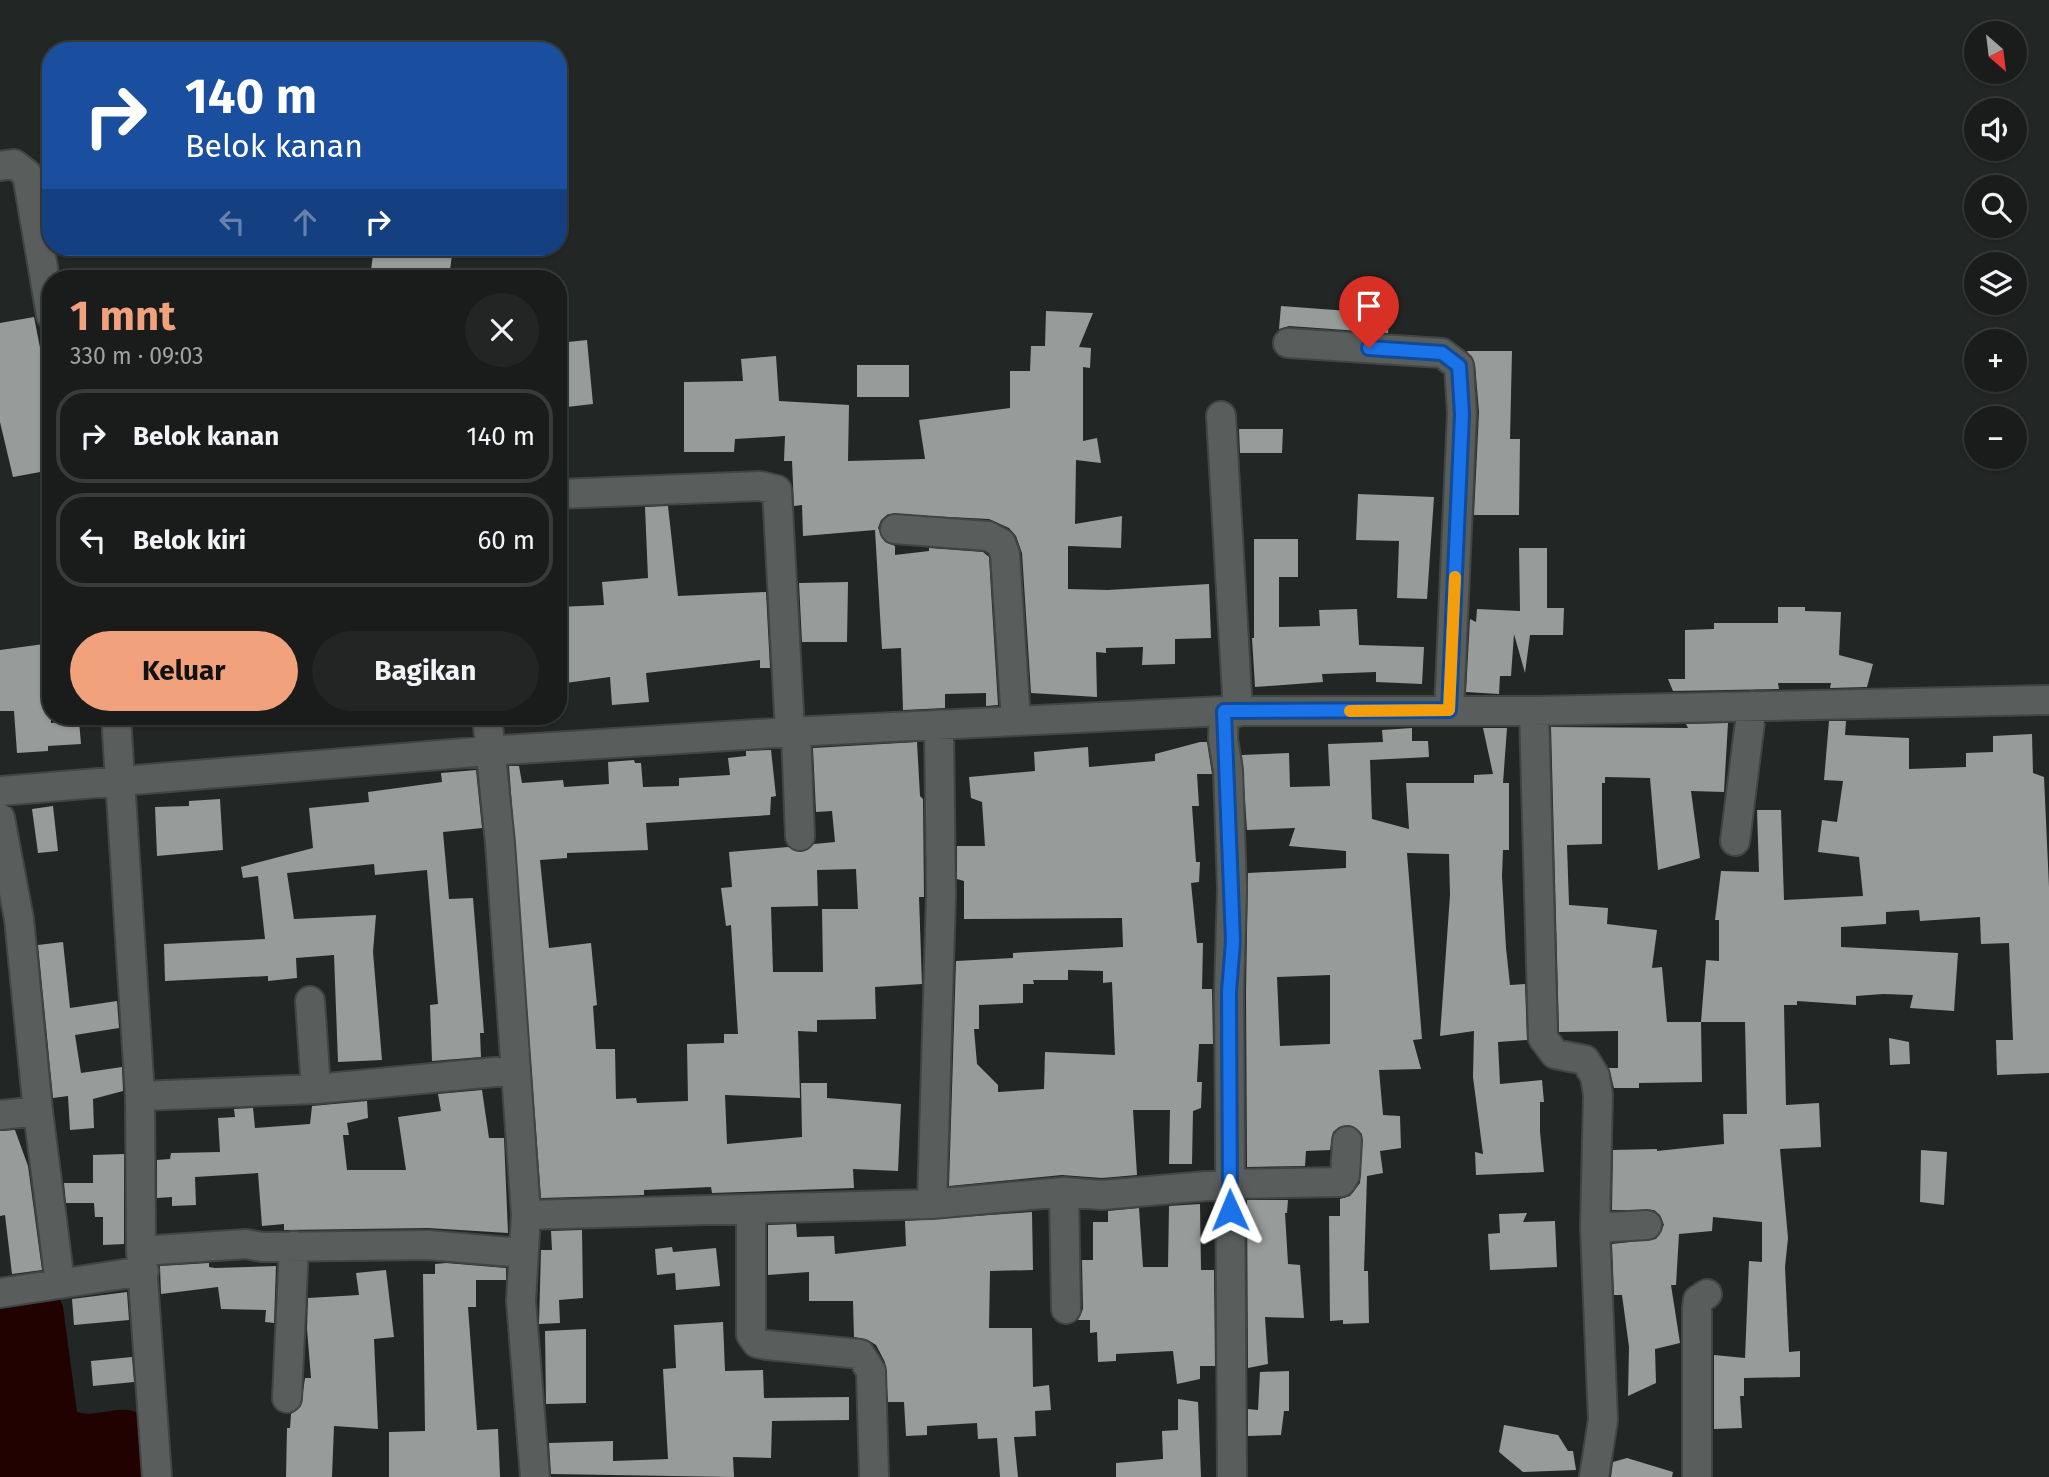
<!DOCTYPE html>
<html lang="id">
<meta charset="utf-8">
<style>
:root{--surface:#1a1c1c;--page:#232525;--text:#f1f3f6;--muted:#9fa1a3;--line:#383a3b;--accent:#f1a17c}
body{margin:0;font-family:"Fira Sans",sans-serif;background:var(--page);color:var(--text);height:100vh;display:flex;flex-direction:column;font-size:26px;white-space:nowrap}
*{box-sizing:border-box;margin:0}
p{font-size:23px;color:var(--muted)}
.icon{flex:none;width:38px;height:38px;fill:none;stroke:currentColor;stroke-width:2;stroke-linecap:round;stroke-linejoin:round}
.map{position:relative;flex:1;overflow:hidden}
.details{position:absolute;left:42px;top:270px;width:525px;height:455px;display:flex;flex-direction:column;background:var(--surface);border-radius:28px;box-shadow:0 2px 5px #0004,0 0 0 2px var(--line)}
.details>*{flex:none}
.hud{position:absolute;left:42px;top:42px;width:525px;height:214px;border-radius:28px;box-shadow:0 2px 5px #0004,0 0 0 2px var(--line);background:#1a4fa0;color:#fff;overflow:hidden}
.needle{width:46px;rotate:152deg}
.tools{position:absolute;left:1964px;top:21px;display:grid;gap:14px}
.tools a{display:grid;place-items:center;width:63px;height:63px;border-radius:50%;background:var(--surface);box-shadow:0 2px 5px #0004,0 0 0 2px var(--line);font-size:35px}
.pin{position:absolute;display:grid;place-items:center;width:60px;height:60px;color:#fff;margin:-72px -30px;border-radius:50% 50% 50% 0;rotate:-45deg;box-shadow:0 0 7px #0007}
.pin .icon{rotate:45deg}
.me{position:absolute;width:77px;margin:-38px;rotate:359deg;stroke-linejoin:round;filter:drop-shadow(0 0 5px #0008)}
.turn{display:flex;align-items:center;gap:24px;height:147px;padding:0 28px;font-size:32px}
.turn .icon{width:91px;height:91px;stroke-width:2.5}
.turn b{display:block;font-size:49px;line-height:60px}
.lanes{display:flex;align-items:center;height:66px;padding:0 28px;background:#0003;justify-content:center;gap:35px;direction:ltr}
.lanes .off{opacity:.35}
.round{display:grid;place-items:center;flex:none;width:74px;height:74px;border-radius:37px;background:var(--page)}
.headline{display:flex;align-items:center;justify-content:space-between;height:119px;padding:0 28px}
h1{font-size:42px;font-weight:700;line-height:52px;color:var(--accent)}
.primary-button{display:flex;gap:14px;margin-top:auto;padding:14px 28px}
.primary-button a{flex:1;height:80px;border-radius:42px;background:var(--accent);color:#111;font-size:28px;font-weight:700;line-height:80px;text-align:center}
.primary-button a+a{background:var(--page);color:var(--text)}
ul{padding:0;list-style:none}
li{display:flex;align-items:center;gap:21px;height:94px;margin:0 14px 10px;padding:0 14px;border:4px solid var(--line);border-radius:28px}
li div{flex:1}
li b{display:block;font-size:26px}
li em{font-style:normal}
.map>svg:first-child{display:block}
.water{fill:#210200}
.building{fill:#979c9b;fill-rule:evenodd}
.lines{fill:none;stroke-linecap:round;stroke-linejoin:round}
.minor-casing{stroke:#414544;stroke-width:32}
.minor{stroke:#595e5d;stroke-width:28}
.route-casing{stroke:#114b97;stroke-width:18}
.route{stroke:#1a73e8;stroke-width:12}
.slow{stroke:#f59e0b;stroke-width:12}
</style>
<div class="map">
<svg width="2049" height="1477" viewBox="0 0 2049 1477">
<rect width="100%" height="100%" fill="#222625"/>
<path class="water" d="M52 1294 60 1299 63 1307 77 1412C97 1418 117 1405 136 1412L141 1420 144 1477H0V1305Z"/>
<path class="building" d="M374 247H453L449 278H370Z
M1281 306 1389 314 1388 333 1289 326 1279 329Z
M1046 311 1093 313 1079 347 1091 348 1090 368 1083 367V441L1097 438 1101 463 1076 460 1075 524 1122 516 1121 548 1068 546V589L1108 590 1209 584 1211 638 1175 639V664L1142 665 1143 647 1106 648V653L1096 652 1097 697 1031 693 1022 553 1016 536 1009 528 989 519 888 514 881 520 878 528 885 542 895 546V555L929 551V548L983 552 989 557 998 705 986 706V693L945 694V708L903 710 901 648 882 649 875 530 803 536 802 505 794 506 792 461H784L785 436 735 439 734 452H684V382L743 381 741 359 776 356 779 401 849 405 848 461 925 459 919 420 1010 408V371H1030L1031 346H1045Z
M34 317 43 363 51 362V470L13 477 0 422V323Z
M587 340 593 404 558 408V386H562L558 343Z
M1467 351H1512L1510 439H1520L1519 515H1474L1479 412 1475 364Z
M857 365H909V397H857Z
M1239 429H1283L1282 453H1240Z
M1358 494 1434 497 1427 599 1397 598 1399 541 1356 540Z
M668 506 678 596 766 592 770 668H760V660L646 673 649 702 612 705 610 677 558 684V607L604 605 602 582 648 578 645 507Z
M1254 539H1298V577H1279V627L1320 626 1319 610 1357 609 1359 645 1424 647 1422 684 1376 682V672L1322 674 1323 682 1255 687 1252 638H1254Z
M1519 548H1547V608H1564L1563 635H1530L1525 673 1514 634 1511 676H1500L1499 694 1466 692 1470 619 1476 622 1477 609 1520 611Z
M848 582 847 642H802L799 583Z
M1778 607H1805V611L1841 612 1839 655 1873 664 1867 687 1830 688 1831 683H1778L1779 689 1673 691 1668 679H1685V630L1714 629V623H1778Z
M51 643V723L79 721 81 744 48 746V751L17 753 14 711H0V650Z
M1829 721H1846L1845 735 1909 738V769L1966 767V753L1993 752V736L2032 734 2033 773 2044 777 2049 887V1073L1997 1075 1996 1040H2013L2009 943 1981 944 1980 917 1920 921 1919 910 1886 912V924L1841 927V947L1958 953 1954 1011 1910 1008 1913 995 1883 994 1856 996V1005L1797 1001V1005H1784L1786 1105 1819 1103 1821 1147 1780 1149 1788 1238 1785 1267 1789 1352 1800 1351V1377L1744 1378V1396H1740L1742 1428 1714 1429V1355L1745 1358 1749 1261 1762 1262V1222L1713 1217 1712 1231 1679 1234 1676 1285H1671L1680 1343 1655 1349 1656 1383 1628 1396 1629 1347 1622 1295H1614L1612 1244 1656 1239 1664 1225 1660 1215 1654 1210H1612L1613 1150 1657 1149V1151L1724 1144 1723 1114H1747L1745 1022H1701L1706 960 1719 961V920H1715L1721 871 1759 872 1757 810H1781L1784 900 1863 896 1859 857 1818 852 1822 820 1837 822 1843 781 1824 780Z
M1728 723 1724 792 1691 791 1700 858 1658 870 1650 778 1605 777V783H1602V844L1567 845 1569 905 1608 908 1607 924 1657 930 1652 968 1662 967 1667 1022H1701L1702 1082 1639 1083V1088H1614L1609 1068H1618V1031L1559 1032 1551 727 1688 728 1686 724Z
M1412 728V741H1428L1429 757 1370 760 1372 819 1409 829 1406 783H1474V775L1493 774 1483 728H1507L1503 783H1509V850H1503L1502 876 1506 948 1510 985 1525 984 1527 1040 1498 1042 1500 1084 1542 1080 1544 1102H1540V1132L1544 1172 1476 1175 1475 1152 1483 1154 1473 1077 1474 1031 1440 1036 1450 895 1449 854 1407 853 1422 1039 1413 1040 1421 1069 1379 1070 1383 1115 1400 1116 1401 1148 1380 1151 1383 1173 1367 1176 1364 1271H1368L1369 1323 1343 1324V1320L1330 1321 1329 1216H1340V1199L1350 1196 1360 1183 1362 1134 1349 1125 1339 1127 1333 1132 1330 1150 1306 1151 1305 1166 1247 1167 1246 992 1248 873 1346 868V851L1289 846 1295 828 1247 830 1242 755 1289 753 1290 787 1330 786 1328 744 1383 742 1382 730ZM1330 975V1044L1280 1046 1277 977Z
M917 742 920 796 923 799 924 897H919L922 984 875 987 876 1019 817 1020V1032L798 1031 800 1098 725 1095 727 1144 802 1137 801 1083H827V1098L901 1104 898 1171 853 1169 854 1188 712 1193 711 1187 644 1190V1195L541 1198 509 766H519L522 783 563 780 564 787 609 784 608 762 634 760 635 763H641L643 787 679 786V778L730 775 728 758 746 756V751L771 750 776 796 771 797 770 815 646 823 648 850 567 853V858L540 860 549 948 591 943 597 1005 593 1006 596 1049H615L616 1099 636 1098 637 1103 688 1101 687 1044 724 1043V1034H738L731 925 726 926 721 888 732 887 729 852 788 847 801 852 814 844 835 842 832 811 816 812 813 748ZM856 869 858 909H822L823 972H773L771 907 818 906 817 870Z
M1200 742H1207L1212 774H1197L1199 806H1192L1196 862H1200L1199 882 1191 883 1197 943H1203L1202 989H1212L1213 1044H1199L1197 1082H1202L1201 1108 1193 1111 1192 1164H1169L1170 1110H1133L1137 1175 1102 1178 1062 1175 949 1186 956 961 1013 958V953L1123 947 1122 918 964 919V881L957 879V846H985L982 802 971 798 969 777 1035 771 1034 752 1088 747 1089 767 1155 761V754ZM1068 970 1103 971V983L1112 982 1115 1055 1045 1052 1044 1089 998 1092V1085L977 1064 974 1029H979V1005L1023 1003V984H1034L1033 980H1068Z
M476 770 482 828 443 832 449 899 473 898 484 1033H480L481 1057 432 1061 430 1005 438 1004 427 870 375 875 374 864 287 873 294 919 376 915 373 952 382 1060 338 1062 334 955 296 958 297 978 268 981V976L165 981 164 944 265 939 258 876 243 878 241 867 313 848 309 808 369 802 368 792 442 782 441 773Z
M220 799 223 850 157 856 155 807 189 806V801Z
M53 806 58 851 38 853 32 809Z
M63 942 70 1008 117 1001 119 1028 75 1035 81 1073 122 1067 123 1091 93 1099 94 1128 70 1130 68 1096 53 1098 38 945Z
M1889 1038 1909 1042 1910 1064 1890 1065Z
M482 1090 489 1138H504L508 1233 428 1228 284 1230V1224L262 1226 258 1173 195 1177 196 1205 172 1206V1197L157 1198V1160L170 1159 171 1153 220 1152 218 1118 235 1117 234 1109 253 1108 255 1128 310 1124 312 1106 367 1101 368 1118 347 1123 349 1135H343L347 1170H406L398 1117 441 1111 438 1094Z
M15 1130 28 1166 42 1270 12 1274 5 1215 0 1216V1131Z
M1921 1150 1947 1152 1944 1205 1920 1202Z
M124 1154V1244L103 1245V1217H95L94 1203H66L64 1183H93V1155Z
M1247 1200H1288L1287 1213H1285L1288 1264 1300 1265 1304 1318 1265 1317 1268 1364 1248 1368Z
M1200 1204 1201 1270H1214L1215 1366H1200V1379L1177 1384 1173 1351 1116 1354V1361L1098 1362 1097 1332 1090 1333V1320H1078L1083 1309 1082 1260H1093V1222H1108V1211L1139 1208 1143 1267H1168L1169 1206Z
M1032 1212 1033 1270 990 1271 989 1328H1032L1033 1387 1049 1385 1051 1410 1035 1411 1036 1436 1014 1437 1018 1477H1000L997 1438 978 1439 977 1423 927 1426V1435L906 1436 904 1402H888L885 1362 876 1345 868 1340 854 1337 853 1301H809V1272L768 1275V1225L796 1224 797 1237 834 1236 835 1254 906 1246 905 1221Z
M1527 1213 1523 1222 1555 1221 1557 1267 1490 1270 1488 1234 1500 1233 1499 1214Z
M582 1230 583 1298 559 1300 560 1323 539 1324 541 1250H552L551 1231Z
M672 1247 673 1252 716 1248 720 1286 676 1290 675 1273 657 1275 655 1249Z
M209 1263V1267L215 1268 276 1266 274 1323 265 1322 266 1310 221 1309 218 1287 161 1294 160 1266Z
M446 1263 506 1268V1280H476V1307H468L477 1430 498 1429 500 1477H389V1432L425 1431 423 1274H435V1264Z
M386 1270 394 1337 374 1339 378 1429 334 1426 332 1477H286L287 1428H290L291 1414 301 1406 305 1378H311L307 1329 308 1298 359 1295 356 1273Z
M127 1292 129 1320 74 1325 72 1299Z
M723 1322 725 1371 763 1370 764 1398 849 1397V1420L772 1421 771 1458 733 1457 734 1477 551 1474 549 1443 613 1441V1461L668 1459 663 1369 676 1368 674 1325Z
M586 1329V1403L546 1404 545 1331Z
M132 1357 134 1382 93 1386 91 1361Z
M1289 1371V1411H1284L1281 1435 1248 1436V1409L1258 1410 1260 1372Z
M1178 1399 1198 1402 1201 1477H1116V1463L1163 1459 1162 1431 1178 1430Z
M1504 1425 1558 1435 1568 1451H1573L1576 1470 1523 1472 1499 1452Z
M1627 1458 1673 1472 1672 1477H1611L1613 1462Z"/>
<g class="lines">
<g class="minor-casing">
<path id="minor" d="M0 166 14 164 27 174 51 315
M1288 343 1442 353 1459 366 1462 413 1449 710
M1221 416 1238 712
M558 494 760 486 777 490 790 732
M895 529 988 536 1001 543 1005 554 1016 721
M1224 711 1223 739 1228 770 1232 889 1229 992 1232 1477
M1534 711 1543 1038 1555 1054 1585 1060 1595 1076 1598 1095 1595 1228 1603 1420 1594 1477
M116 716 140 1096 141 1251 157 1477
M487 716 500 843 526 1215 521 1301 535 1477
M796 732 800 836
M0 791 488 751 790 732 1224 711H1534L2049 700
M0 818 19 919 38 1111 60 1283
M1735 841 1752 706
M310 1001 316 1089
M140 1096 316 1089 516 1070
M0 1115 38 1111
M1064 1192 1066 1309
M932 1204 941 895 939 725
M751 1211V1335L757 1343 767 1345 860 1354 871 1371 874 1477
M526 1215 932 1204 1064 1192 1102 1195 1229 1184 1341 1182 1345 1175 1347 1141
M1595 1228 1647 1225
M141 1251 246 1244 262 1247 428 1245 522 1253
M0 1293 144 1271
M287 1398 294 1246
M1697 1477V1308L1698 1300 1707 1294"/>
</g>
<use href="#minor" class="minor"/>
</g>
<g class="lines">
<g class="route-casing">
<path id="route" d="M1230 1210 1229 992 1233 941 1224 711 1449 710 1462 414 1459 366 1442 353 1369 348"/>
</g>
<use href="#route" class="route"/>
<path class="slow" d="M1350 711 1449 710 1455 577"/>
</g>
</svg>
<div class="tools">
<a><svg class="needle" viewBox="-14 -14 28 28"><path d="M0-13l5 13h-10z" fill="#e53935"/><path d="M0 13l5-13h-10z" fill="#9fa1a3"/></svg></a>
<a><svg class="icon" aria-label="sound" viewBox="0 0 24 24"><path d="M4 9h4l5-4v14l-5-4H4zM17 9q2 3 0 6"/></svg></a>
<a><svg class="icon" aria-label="search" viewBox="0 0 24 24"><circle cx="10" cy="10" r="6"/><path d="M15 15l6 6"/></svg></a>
<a><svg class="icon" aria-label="layers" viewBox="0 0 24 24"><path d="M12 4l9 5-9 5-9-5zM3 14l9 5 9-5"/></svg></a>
<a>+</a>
<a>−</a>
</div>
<div class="pin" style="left:1369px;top:348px;background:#d93025"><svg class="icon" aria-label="arrive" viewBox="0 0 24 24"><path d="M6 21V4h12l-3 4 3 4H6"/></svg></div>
<svg class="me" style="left:1230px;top:1210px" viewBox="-20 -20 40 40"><path d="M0-17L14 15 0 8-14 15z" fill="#1a73e8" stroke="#fff" stroke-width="4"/></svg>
<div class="hud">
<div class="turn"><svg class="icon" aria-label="right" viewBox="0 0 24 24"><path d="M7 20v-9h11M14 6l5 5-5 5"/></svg><div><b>140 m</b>Belok kanan</div></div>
<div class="lanes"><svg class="icon off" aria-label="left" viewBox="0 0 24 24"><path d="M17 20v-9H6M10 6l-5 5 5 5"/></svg><svg class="icon off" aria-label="ahead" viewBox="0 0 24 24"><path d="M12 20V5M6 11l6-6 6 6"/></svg><svg class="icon" aria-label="right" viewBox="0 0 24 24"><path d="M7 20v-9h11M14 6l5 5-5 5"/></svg></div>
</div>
<section class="details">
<div class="headline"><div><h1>1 mnt</h1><p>330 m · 09:03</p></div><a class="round"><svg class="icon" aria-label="close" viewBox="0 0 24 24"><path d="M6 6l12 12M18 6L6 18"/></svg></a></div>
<ul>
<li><svg class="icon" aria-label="right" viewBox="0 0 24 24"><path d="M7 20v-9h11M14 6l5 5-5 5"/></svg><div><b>Belok kanan</b></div><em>140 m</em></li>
<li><svg class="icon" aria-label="left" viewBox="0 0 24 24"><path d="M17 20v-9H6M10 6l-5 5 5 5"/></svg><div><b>Belok kiri</b></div><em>60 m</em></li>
</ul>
<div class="primary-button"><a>Keluar</a><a>Bagikan</a></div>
</section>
</div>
